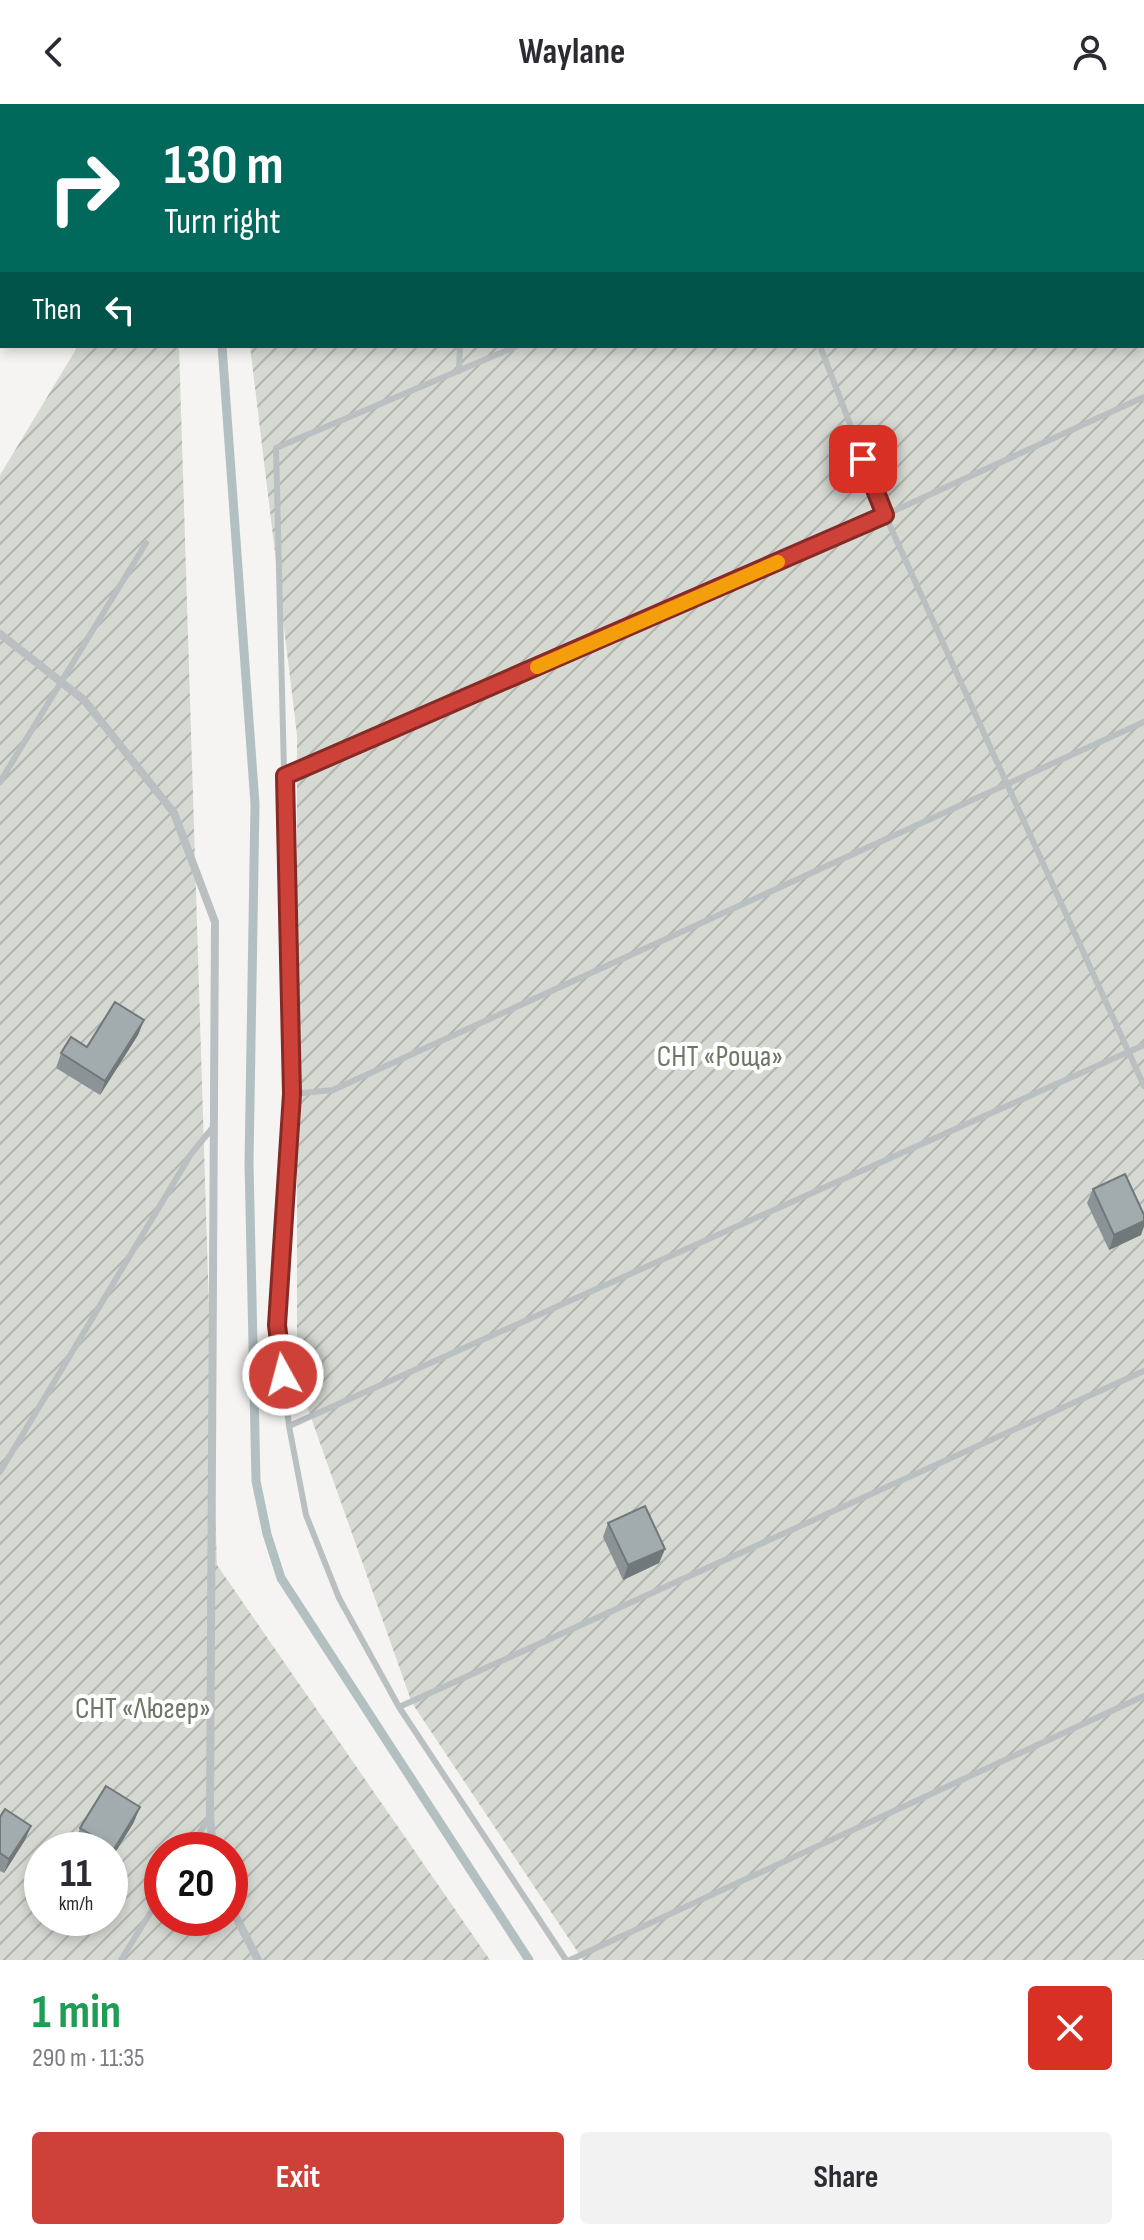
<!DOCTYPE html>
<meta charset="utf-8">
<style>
:root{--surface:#fff;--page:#f2f2f3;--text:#2b2b33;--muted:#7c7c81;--accent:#ce4139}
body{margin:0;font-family:"Sofia Sans Condensed",sans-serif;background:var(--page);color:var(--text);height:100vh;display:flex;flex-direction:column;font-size:30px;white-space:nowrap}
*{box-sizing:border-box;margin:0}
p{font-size:26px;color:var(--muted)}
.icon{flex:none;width:44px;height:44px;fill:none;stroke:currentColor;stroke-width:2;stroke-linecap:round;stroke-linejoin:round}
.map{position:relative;height:1856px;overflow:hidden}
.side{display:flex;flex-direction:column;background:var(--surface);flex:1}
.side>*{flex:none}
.guide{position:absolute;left:0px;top:0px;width:1144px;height:244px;box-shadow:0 4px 12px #0003;background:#00695c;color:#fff;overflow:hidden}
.speed{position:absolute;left:24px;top:1728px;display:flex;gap:16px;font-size:40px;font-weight:700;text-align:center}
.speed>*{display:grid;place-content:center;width:104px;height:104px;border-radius:50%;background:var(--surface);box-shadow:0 4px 12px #0003;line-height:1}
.speed small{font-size:20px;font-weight:400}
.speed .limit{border:12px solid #d22;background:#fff;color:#111}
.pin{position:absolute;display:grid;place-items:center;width:68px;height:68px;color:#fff;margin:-34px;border-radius:16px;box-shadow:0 4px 12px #0006}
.me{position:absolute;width:88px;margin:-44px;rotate:353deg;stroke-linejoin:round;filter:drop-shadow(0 0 6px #0008)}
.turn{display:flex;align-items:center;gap:28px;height:168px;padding:0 32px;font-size:36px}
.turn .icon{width:104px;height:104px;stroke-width:2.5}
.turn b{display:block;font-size:56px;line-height:68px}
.then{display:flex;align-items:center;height:76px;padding:0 32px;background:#0003;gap:16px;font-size:30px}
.round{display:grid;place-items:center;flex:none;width:84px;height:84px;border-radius:8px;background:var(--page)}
.summary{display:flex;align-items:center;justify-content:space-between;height:136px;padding:0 32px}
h1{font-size:48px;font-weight:700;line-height:60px;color:#1e9e55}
.action{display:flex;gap:16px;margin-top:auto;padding:16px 32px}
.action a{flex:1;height:92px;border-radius:8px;background:var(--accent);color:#fff;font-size:32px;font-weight:700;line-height:92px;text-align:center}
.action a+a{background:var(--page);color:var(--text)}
header{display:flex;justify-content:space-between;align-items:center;height:104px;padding:0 32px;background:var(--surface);font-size:36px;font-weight:700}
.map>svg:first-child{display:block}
.garden{fill:url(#garden-furrows);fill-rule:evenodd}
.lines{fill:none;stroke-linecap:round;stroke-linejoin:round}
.stream{stroke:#b3c0c2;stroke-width:9}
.lane{stroke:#babfc1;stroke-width:6}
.street{stroke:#babfc1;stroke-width:8}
.wall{fill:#8b9396}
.shaded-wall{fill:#71787a}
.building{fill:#a2abae;stroke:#71787a;stroke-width:2}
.route-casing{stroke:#862a25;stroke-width:20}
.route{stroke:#ce4139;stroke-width:14}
.slow{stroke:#f59e0b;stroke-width:14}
.labels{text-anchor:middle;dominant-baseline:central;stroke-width:8;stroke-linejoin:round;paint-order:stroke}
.park-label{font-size:30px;fill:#6c7765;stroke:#fff}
</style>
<header><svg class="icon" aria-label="back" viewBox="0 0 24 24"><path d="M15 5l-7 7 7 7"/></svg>Waylane<svg class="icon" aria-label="person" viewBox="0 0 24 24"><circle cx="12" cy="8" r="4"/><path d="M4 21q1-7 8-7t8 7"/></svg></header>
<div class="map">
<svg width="1144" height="1856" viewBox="0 0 1144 1856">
<defs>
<pattern id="garden-furrows" width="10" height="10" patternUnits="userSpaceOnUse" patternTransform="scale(2)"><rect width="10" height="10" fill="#d6d9d2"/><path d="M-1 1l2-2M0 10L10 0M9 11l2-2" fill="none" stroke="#b1b5b0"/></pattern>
</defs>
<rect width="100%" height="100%" fill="#f5f4f2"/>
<path class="garden" d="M401 0H1144V1856H583L412 1599 297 1274V631L250 242H1142V2H397Z
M78 242H179L217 1461 490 1856H0V371ZM42 1746H110V1814H42ZM162 1746H230V1814H162Z"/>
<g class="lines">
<path class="stream" d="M228 2 229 0
M222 242 255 700 249 1059 256 1377 267 1430 281 1474 529 1856"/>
<path class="lane" d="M728 0 729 2
M1073 0V2
M473 2 474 0
M1142 184 1144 190
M517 242 276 344 292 990 277 1221 289 1322 306 1411 339 1494 399 1603 566 1856
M820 242 885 411 1144 982
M459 267 460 242
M285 672 885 411 1144 293
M0 678 146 439
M292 990 333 986 1144 618
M289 1322 1144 941
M0 1368 191 1050 214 1022
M399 1603 1144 1267
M189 1746 210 1712
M121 1856 162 1790
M570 1856 1144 1592"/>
<path class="street" d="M0 530 84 596 174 709 215 818 210 1712 213 1746
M230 1801 258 1856"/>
</g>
<path class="wall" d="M144 916 138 931 100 991 56 964 61 949 87 943Z
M1093 1085 1144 1111V1122L1141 1131 1109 1146 1087 1099Z
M608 1419 665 1445 659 1459 623 1476 603 1433Z
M0 1713 31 1722 25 1736 4 1769 0 1767Z
M134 1718 110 1757V1746H87L75 1738 80 1724Z"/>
<path class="shaded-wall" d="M144 916 138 931 100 991 105 977Z
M1144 1117V1122L1141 1131 1109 1146 1114 1131Z
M665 1445 659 1459 623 1476 628 1461Z
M140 1703 134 1718 110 1757 114 1745Z
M31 1722 25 1736 4 1769 9 1755Z"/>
<path class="building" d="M115 898 144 916 105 977 61 949 71 933 87 943Z
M1125 1070 1144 1111V1117L1114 1131 1093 1085Z
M645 1402 665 1445 628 1461 608 1419Z
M106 1682 140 1703 114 1745 80 1724Z
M5 1705 31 1722 9 1755 0 1749V1713Z"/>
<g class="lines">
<g class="route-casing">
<path id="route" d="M283 1271 277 1221 292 990 285 672 885 411 863 355"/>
</g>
<use href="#route" class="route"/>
<path class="slow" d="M537 563 778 458"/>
</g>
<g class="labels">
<g class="park-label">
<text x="720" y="953">СНТ «Роща»</text>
<text x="143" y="1605">СНТ «Люгер»</text>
</g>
</g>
</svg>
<div class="speed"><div>11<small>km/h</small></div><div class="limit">20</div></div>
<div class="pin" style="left:863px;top:355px;background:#d93025"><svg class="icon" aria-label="arrive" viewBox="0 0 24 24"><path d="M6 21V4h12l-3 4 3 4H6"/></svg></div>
<svg class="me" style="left:283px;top:1271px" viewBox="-20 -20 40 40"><circle r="17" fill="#ce4139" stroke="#fff" stroke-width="3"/><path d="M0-11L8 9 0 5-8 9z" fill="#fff"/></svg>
<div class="guide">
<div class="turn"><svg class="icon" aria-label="right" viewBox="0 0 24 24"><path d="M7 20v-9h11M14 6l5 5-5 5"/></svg><div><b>130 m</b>Turn right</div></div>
<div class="then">Then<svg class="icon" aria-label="left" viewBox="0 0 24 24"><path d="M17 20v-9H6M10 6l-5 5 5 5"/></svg></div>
</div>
</div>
<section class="side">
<div class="summary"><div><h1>1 min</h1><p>290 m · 11:35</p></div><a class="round" style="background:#d93025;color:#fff"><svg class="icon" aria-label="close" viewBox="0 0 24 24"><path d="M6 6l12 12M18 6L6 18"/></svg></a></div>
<div class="action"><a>Exit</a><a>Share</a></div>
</section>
